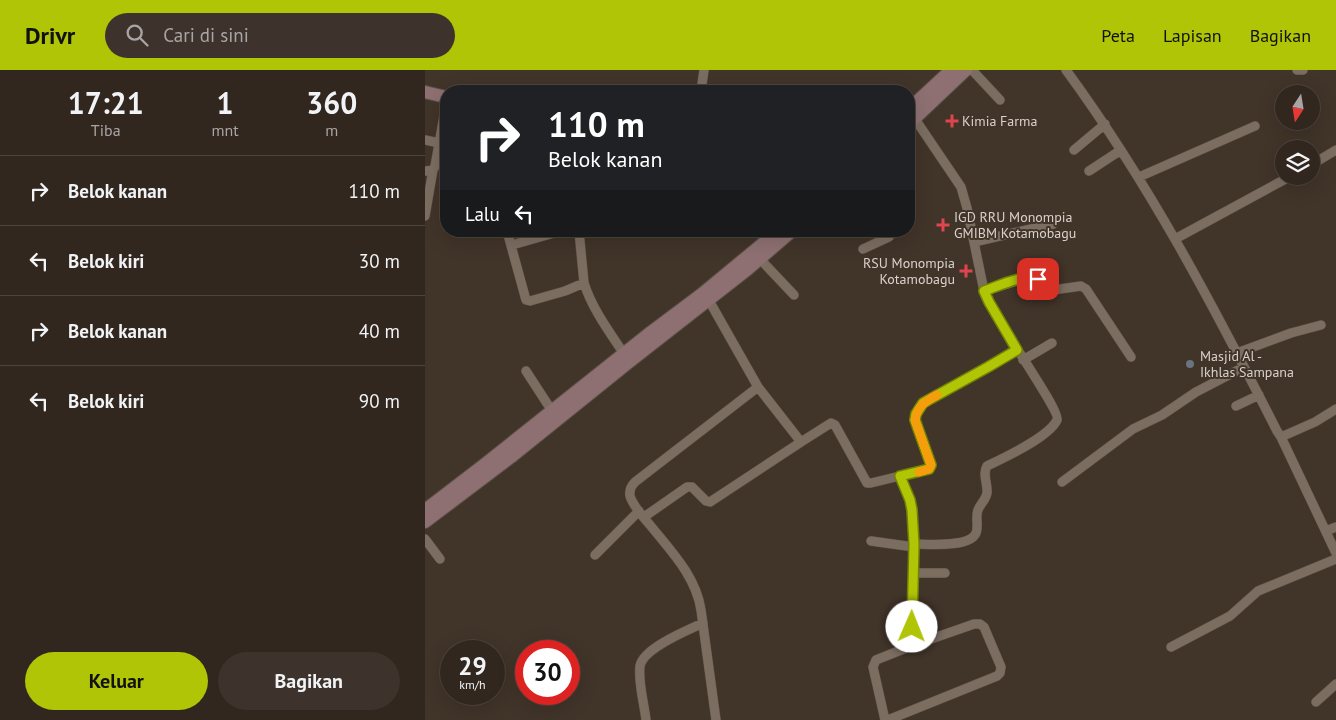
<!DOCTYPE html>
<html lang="id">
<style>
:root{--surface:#31271f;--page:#3d332c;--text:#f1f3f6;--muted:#a8a5a4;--line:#4c443d;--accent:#afc506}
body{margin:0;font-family:"PT Sans",sans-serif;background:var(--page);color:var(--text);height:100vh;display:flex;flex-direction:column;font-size:19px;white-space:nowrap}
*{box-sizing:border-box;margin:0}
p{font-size:16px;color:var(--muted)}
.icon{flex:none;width:28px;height:28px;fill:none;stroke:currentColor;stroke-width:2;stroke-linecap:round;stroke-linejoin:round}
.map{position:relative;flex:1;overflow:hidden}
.details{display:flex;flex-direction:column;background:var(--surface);width:425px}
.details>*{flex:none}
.top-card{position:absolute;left:15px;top:15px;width:475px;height:152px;border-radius:20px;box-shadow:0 5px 20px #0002,0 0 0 1px var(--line);background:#202124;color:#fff;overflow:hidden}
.needle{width:32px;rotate:192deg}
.tools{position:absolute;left:850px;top:15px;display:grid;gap:10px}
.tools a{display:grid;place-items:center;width:45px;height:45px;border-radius:50%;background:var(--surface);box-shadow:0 5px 20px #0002,0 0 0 1px var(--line);font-size:25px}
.speed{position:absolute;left:15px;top:570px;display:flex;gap:10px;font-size:25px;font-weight:700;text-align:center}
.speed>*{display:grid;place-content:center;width:65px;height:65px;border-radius:50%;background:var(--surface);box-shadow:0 5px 20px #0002,0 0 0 1px var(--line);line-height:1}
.speed small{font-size:12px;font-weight:400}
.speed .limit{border:8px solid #d22;background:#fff;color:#111}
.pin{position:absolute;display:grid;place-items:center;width:42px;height:42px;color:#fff;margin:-21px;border-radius:10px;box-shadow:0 2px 8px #0006}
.me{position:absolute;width:55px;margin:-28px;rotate:1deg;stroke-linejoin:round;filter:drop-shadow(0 0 4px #0008)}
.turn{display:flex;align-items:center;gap:18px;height:105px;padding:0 25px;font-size:22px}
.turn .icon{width:65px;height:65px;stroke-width:2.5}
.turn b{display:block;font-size:35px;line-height:42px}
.then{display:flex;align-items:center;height:48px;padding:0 25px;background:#0003;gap:10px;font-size:19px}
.eta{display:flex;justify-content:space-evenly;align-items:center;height:85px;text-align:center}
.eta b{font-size:30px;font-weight:700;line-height:35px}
.primary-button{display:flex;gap:10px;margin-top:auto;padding:10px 25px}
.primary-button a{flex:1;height:58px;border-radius:30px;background:var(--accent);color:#111;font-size:20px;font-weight:700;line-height:58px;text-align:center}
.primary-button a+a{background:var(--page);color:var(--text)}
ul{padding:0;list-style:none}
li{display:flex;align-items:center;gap:15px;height:70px;padding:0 25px;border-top:1px solid var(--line)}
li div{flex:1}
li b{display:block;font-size:19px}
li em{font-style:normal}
header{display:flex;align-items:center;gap:30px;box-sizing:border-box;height:70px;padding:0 25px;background:var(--accent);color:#111}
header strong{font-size:24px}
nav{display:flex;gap:28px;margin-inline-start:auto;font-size:18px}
.search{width:350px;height:45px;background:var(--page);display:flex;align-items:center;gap:12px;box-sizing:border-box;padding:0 18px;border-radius:28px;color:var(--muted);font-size:19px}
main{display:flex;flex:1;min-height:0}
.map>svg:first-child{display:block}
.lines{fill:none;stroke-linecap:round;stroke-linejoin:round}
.street-casing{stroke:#5d5249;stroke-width:10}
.secondary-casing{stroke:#5d5249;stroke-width:14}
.street{stroke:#7c6d61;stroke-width:9}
.secondary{stroke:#8e7072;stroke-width:12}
.route-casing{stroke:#728004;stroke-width:12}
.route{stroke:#afc506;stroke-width:9}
.slow{stroke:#f59e0b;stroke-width:9}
.health-dot{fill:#e0444e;stroke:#413429;stroke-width:2}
.worship-dot{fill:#6b7280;stroke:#413429;stroke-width:2}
.labels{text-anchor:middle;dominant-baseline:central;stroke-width:4;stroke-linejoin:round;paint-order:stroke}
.poi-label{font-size:14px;fill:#dad1cb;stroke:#413429;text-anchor:start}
</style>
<header>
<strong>Drivr</strong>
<div class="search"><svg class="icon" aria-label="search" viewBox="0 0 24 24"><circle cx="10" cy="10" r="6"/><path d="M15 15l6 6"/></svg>Cari di sini</div>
<nav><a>Peta</a><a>Lapisan</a><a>Bagikan</a></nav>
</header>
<main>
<section class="details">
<div class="eta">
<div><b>17:21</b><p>Tiba</p></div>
<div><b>1</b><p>mnt</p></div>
<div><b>360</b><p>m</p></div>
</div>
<ul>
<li><svg class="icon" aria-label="right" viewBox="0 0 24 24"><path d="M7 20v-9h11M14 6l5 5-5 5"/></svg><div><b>Belok kanan</b></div><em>110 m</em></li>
<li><svg class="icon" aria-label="left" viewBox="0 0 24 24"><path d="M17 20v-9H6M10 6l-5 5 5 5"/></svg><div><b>Belok kiri</b></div><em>30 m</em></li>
<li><svg class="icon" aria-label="right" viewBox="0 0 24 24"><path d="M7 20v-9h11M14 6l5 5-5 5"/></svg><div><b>Belok kanan</b></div><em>40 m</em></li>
<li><svg class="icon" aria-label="left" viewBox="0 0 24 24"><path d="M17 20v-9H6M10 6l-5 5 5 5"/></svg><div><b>Belok kiri</b></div><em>90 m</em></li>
</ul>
<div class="primary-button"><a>Keluar</a><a>Bagikan</a></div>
</section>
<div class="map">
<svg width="911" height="650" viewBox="0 0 911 650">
<rect width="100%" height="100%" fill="#413429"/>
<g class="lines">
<g class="street-casing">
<path id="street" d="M547 0 575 30
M641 0C724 113 789 237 852 361L856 367 911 483
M872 0H878
M276 21 279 0
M0 70 14 73
M649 80 680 54
M886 95 911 80
M0 101 8 100 10 96 21 35
M664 101 696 80
M714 107 830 56
M0 146 8 100
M82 161 101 230 105 231 140 221 159 213
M154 161 159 213C167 239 186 264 201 287
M750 169 866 106
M549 172 628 154
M87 175 136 161
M438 179 464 167 466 161
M335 189 369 225
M559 221 604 207 613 209 628 220 656 216 661 219 706 287
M282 227 333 317 210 412C206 416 204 420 205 426 208 436 218 447 225 455 245 480 271 506 276 540L291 650
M812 283 866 263 896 255
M598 290 627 273
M101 301 127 341
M333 317 376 372 406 353 410 355 442 413H446L475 406 485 430 487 440 489 474 486 576
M811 336 834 325
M856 367 890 352 911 339
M475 406 504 399 506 395 491 350V344L498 333 563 297 591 279
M637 412 708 359 737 345 771 322 819 297
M219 447 262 417H267L281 431 285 432 376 372
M901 461 911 457
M0 469 15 489
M446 471 489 477
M489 474C503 474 545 478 551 463 554 456 550 447 553 440 555 434 561 430 562 423 563 414 557 404 562 396 579 388 624 367 632 350 636 340 565 243 559 221L542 138 536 117 490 49
M170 485 214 441
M488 503H520
M746 577 805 546 833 521 911 489
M891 632 911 614
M221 650C219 632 213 613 215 596 218 578 263 560 278 553
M460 650 448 597 451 590 486 576 549 554H555L559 557 576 597 575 603 572 606 463 650"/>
</g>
<g class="secondary-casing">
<path id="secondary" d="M0 22 21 27
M484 39 526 0
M484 54 541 0
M0 440 60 394 226 262 278 223 353 161
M0 452 86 387 204 292 323 199 367 161"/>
</g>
<use href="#street" class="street"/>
<use href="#secondary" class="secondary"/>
</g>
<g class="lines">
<g class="route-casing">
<path id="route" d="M487 557 489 474 487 440 485 430 475 406 504 399 506 395 490 350 491 344 498 333 563 297 592 280 564 232 559 221C576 215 595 205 613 209"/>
</g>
<use href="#route" class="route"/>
<path class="slow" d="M494 402 504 399 506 395 490 350C492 336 501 331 512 325"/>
</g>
<g class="health-dot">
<path d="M524.5 43.5h5v5h5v5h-5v5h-5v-5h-5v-5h5z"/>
<path d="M515.5 147.5h5v5h5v5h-5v5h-5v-5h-5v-5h5z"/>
<path d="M538.5 193.5h5v5h5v5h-5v5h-5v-5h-5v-5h5z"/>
</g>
<circle class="worship-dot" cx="765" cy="294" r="5"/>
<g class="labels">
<g class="poi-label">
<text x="537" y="51">Kimia Farma</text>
<text x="529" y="147">IGD RRU Monompia<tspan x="529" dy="16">GMIBM Kotamobagu</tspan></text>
<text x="530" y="193" text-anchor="end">RSU Monompia<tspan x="530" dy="16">Kotamobagu</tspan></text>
<text x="775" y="286">Masjid Al -<tspan x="775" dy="16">Ikhlas Sampana</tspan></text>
</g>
</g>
</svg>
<div class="tools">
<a><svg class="needle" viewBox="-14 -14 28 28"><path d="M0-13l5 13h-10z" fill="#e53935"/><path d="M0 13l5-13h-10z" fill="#a8a5a4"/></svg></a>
<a><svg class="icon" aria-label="layers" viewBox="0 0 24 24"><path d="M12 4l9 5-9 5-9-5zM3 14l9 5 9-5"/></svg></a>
</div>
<div class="speed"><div>29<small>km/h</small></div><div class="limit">30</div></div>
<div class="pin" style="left:613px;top:209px;background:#d93025"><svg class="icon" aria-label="arrive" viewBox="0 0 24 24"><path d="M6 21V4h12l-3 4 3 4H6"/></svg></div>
<svg class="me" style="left:487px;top:557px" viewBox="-20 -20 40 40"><circle r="19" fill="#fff"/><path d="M0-13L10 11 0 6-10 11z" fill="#afc506"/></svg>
<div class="top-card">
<div class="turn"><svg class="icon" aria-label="right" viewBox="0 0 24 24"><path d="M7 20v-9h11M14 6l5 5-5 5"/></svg><div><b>110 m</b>Belok kanan</div></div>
<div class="then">Lalu<svg class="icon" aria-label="left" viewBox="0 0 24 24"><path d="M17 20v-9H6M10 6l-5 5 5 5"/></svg></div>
</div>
</div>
</main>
